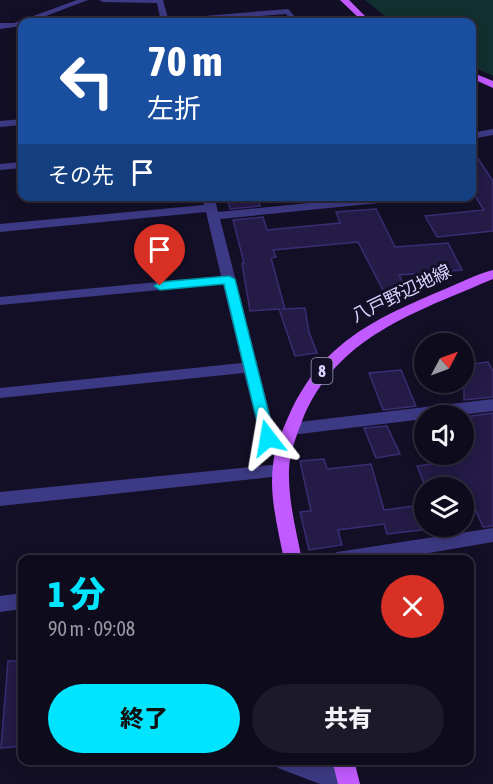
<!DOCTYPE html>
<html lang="ja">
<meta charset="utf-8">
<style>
:root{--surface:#0e0b1c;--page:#1c1929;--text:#f1f3f6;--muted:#9b9ba3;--line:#2e2b3b;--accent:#00e5ff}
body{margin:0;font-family:"Asap Condensed","Noto Sans JP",sans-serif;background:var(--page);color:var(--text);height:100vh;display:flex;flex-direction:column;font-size:22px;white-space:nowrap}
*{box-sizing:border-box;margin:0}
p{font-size:20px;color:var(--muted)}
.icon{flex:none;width:33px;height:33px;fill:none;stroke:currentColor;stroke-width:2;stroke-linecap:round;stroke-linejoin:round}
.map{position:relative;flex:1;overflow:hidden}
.sheet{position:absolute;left:18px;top:555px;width:456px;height:210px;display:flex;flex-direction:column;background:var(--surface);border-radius:12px;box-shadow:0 3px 15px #0003,0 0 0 2px var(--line)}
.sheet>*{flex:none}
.hud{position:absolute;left:18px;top:18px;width:458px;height:183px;border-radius:12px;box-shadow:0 3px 15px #0003,0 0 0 2px var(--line);background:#1a4fa0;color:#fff;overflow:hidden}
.needle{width:39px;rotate:49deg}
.buttons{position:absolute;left:414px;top:333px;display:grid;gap:12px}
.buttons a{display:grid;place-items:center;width:60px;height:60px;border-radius:50%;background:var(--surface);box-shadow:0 3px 15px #0003,0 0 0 2px var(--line);font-size:30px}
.pin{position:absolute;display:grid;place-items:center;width:51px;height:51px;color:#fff;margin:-62px -26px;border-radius:50% 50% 50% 0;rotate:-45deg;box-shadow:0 0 6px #0007}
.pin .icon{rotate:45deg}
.me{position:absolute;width:66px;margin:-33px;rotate:346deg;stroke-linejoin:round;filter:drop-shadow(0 0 4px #0008)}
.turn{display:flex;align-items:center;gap:21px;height:126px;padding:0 30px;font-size:27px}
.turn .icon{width:78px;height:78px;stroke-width:2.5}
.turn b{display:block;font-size:42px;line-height:51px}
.then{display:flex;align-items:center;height:57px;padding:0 30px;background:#0003;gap:12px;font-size:22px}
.round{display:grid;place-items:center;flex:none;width:63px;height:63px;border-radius:32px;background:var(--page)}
.summary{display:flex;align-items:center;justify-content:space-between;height:102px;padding:0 30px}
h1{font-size:36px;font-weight:800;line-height:45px;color:var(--accent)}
.primary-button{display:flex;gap:12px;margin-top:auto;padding:12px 30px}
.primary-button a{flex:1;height:69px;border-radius:36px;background:var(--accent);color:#111;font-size:24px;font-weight:800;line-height:69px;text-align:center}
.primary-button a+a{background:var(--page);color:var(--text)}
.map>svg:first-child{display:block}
.green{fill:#12302f}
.building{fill:#241b47;stroke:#3b2d73;stroke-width:1.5}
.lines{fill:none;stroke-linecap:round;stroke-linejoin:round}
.minor{fill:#3d3a85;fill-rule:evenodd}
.major{fill:#c25bff;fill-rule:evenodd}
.route{fill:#00e5ff;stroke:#0095a6;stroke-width:1.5}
.labels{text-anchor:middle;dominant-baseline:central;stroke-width:6;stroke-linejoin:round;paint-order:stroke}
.shield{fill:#130f26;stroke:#9e99be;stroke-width:1.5}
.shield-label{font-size:16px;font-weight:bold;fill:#d9d4ff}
.street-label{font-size:18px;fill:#d9d4ff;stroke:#130f26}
</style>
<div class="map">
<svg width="493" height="784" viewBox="0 0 493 784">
<rect width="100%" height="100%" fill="#130f26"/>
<path class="green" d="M365 0H493V76L471 66V22H392Z"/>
<path class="building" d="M471 148 493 181V231L437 237 425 216 484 210 471 190Z
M227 196H257L260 206 230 209Z
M376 209 395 247 448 243 462 270 399 275 410 295 387 298 358 242 273 250 276 257 271 258 285 309H281L305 308 309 332 317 353 295 356 279 309 250 311 242 263H244L233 220 263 217 267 230 340 223 336 212Z
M488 362 493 371V397L464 400V365Z
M401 370 416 406 383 410 369 373Z
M493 413V526L483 527 464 484 426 488 417 466 444 462 441 454H464V417Z
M387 426 400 454 376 458 364 428Z
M324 459 327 469 371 464 384 510 421 505 424 515V526H429L430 529 387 534 384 524 338 530 342 545 309 550 300 512 311 511 300 461Z
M8 661H22V746L1 748Z"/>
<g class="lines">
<path class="minor" d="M77 0H88L30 22H22V26L0 29V23H14Z
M99 0H163L169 22H161L157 3 103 2Z
M288 9 300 22H292L286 14 209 20 210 22H202L200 18 204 16Z
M22 119V125L0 127V121Z
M493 129V135L471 139V133Z
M22 162V168L0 170V164Z
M202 196H214L218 212 378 196H424L419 199 220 219 275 434 290 442 292 446 290 450 284 452 262 442 244 373 0 398V388L242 363 223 284 0 305V297L221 276 206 212 0 232V224L204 205Z
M493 399V411L452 416H424V419L291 435 285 433 283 429 285 425 291 423Z
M281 464 287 465 289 470 287 475 281 476 0 506V492Z
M493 528V542L388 560H328L331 555 337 552Z
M22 593V609L0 612V596Z
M275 760H316L357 776 360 784H320L278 768Z"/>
<path class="major" d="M340 0H349L371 22H363Z
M471 72 493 81V88L471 78Z
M493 270V279C416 312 335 337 302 421 296 437 290 452 289 469 288 500 296 530 302 560H284C278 529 269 496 273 465 275 446 283 429 290 413 322 344 372 320 438 292 456 285 474 275 493 270Z
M332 760H354L360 784H338Z"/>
</g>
<path class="route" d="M229 276 235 279 275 438 273 442H263L261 438 224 284 160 290 154 286 160 282Z"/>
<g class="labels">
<rect class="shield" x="311.5" y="358" width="21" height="26" rx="4.5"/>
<g class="shield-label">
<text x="322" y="371">8</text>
</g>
<g class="street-label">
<text transform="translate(401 293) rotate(-26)">八戸野辺地線</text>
</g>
</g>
</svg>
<div class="buttons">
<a><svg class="needle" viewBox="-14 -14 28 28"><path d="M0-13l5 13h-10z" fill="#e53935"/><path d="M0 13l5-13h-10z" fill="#9b9ba3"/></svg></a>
<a><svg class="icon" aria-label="sound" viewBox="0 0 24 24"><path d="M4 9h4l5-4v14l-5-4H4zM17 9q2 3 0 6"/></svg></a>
<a><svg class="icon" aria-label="layers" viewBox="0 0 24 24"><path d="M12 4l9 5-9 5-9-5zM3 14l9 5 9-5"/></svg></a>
</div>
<div class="pin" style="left:160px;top:286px;background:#d93025"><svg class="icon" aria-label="arrive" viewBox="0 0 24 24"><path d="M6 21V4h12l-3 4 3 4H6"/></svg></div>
<svg class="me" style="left:268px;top:438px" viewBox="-20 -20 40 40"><path d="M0-17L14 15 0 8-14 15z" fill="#00e5ff" stroke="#fff" stroke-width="4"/></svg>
<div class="hud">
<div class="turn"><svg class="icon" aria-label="left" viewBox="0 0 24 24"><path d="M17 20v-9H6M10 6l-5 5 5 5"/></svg><div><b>70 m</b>左折</div></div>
<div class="then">その先<svg class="icon" aria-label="arrive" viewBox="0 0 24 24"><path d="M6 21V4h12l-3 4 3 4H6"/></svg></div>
</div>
<section class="sheet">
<div class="summary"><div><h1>1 分</h1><p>90 m · 09:08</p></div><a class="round" style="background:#d93025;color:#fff"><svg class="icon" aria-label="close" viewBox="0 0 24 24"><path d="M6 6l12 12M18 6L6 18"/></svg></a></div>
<div class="primary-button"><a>終了</a><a>共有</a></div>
</section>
</div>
